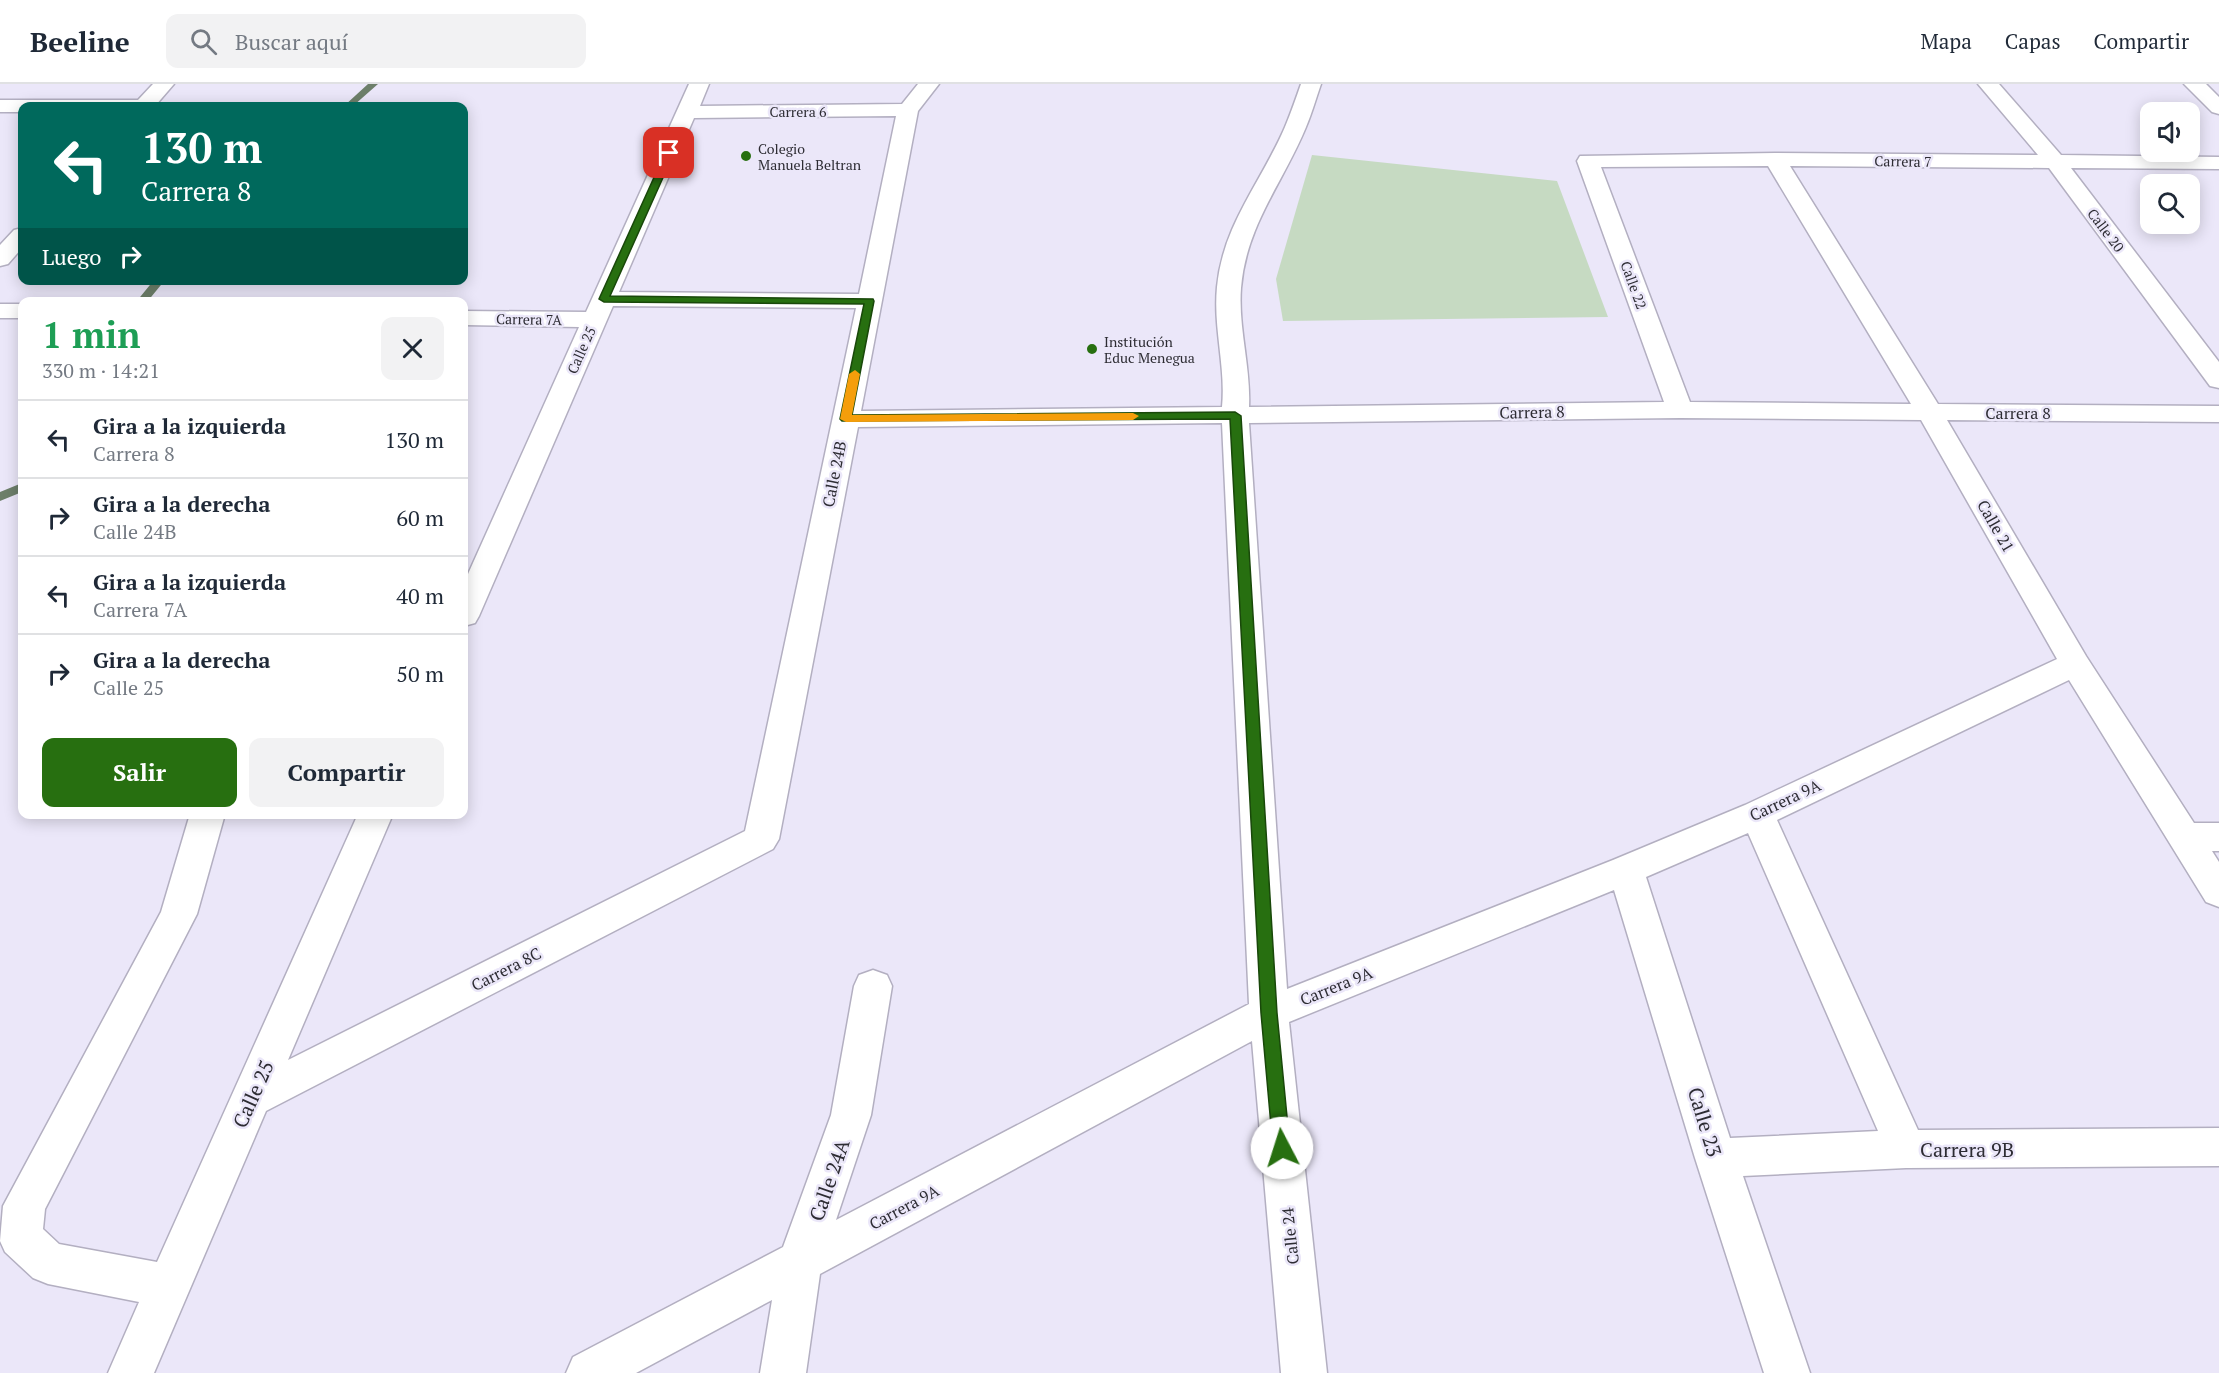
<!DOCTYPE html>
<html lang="es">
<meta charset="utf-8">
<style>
:root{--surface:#fff;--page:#f2f2f3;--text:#1f2937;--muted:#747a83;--line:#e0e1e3;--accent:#276f10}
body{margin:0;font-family:"PT Serif",serif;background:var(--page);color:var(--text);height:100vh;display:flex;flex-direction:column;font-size:22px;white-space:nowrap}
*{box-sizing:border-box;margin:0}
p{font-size:20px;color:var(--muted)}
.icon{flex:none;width:33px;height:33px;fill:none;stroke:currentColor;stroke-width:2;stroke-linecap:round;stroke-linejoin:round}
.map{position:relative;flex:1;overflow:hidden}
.panel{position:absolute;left:18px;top:213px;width:450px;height:522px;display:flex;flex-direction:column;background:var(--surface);border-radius:12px;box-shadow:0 3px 15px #0003}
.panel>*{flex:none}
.banner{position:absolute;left:18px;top:18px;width:450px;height:183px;border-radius:12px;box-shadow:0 3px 15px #0003;background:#00695c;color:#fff;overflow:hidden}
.fabs{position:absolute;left:2140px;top:18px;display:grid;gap:12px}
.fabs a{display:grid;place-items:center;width:60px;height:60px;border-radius:12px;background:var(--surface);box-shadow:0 3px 15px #0003;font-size:30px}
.pin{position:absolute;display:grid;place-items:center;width:51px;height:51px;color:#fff;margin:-26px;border-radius:12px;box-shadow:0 3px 9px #0006}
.me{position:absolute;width:66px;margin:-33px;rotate:355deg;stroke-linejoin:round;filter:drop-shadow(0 0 4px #0008)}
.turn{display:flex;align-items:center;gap:21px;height:126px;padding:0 24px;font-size:27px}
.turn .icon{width:78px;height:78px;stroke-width:2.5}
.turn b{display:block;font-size:42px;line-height:51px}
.then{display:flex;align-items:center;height:57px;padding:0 24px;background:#0003;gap:12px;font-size:22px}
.round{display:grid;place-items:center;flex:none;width:63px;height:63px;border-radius:12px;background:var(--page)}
.head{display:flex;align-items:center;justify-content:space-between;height:102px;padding:0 24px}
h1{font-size:36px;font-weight:600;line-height:45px;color:#1e9e55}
.primary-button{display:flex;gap:12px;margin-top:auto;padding:12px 24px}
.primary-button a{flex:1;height:69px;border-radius:12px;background:var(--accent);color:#fff;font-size:24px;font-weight:600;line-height:69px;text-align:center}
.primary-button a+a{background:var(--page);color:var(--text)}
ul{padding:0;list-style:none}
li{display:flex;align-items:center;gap:18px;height:78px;padding:0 24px;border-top:2px solid var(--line)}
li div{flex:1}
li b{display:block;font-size:22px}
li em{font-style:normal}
header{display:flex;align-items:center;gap:36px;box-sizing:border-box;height:84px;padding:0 30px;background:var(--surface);border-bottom:2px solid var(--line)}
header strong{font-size:28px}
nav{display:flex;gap:33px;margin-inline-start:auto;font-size:21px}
.search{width:420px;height:54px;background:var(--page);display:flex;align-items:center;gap:15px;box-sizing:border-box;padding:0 21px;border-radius:12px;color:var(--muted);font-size:22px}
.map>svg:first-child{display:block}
.green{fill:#c6dac2}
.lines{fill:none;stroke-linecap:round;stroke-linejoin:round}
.stream{fill:#6d7f6a;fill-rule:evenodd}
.minor-casing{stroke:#b3afc1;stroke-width:3}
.minor{fill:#fff;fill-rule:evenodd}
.route{fill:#276f10;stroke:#19480a;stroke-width:1.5}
.slow{fill:#f59e0b}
.poi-dot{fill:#276f10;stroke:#ebe7f9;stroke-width:2}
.labels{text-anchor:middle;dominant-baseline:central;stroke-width:5;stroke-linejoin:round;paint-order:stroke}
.far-street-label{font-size:14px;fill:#2d2c33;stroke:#ebe7f9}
.far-poi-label{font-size:14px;fill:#2d2c33;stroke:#ebe7f9;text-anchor:start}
.street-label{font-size:16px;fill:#2d2c33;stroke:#ebe7f9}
.near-street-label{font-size:20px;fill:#2d2c33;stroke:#ebe7f9}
</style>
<header>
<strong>Beeline</strong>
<div class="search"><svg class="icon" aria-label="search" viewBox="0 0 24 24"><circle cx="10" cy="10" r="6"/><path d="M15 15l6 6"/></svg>Buscar aquí</div>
<nav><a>Mapa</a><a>Capas</a><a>Compartir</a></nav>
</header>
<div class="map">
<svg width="2219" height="1289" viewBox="0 0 2219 1289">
<rect width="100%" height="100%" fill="#ebe7f9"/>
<path class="green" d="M1312 71 1557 97 1608 233 1283 237 1276 195Z"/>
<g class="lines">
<path class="stream" d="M368 0H378L353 22H344Z
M154 196H165L147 218H136Z
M22 399V408L0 417V408Z"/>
<g class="minor-casing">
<path id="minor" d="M153 0H174L155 22H22V28H0V16H138Z
M689 0H709L700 22 902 20 918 0H939L918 27 861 327 1222 323C1226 283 1213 244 1217 203 1223 140 1261 99 1285 43 1291 29 1296 14 1301 0H1321C1316 14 1312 29 1306 43 1283 99 1246 141 1241 204 1238 244 1251 283 1249 323L1664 318 1577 77 1580 72 1775 69 2038 71 1978 0H1999L2061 71 2219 73V85L2071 84 2219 278V304L2210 302 2049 84 1790 82 1938 320 2219 322V338L1947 336 2086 572 2194 739H2219V767H2212L2219 778V823L2206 818 2069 596 1777 736 1918 1046 2219 1044V1082L1906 1084 1743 1092 1810 1289H1764L1695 1074 1614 806 1289 938 1327 1289H1281L1252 957 820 1190 806 1289H760L772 1216 636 1289H566L573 1273 783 1163 831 1031 854 902 859 891 873 886 887 891 892 902 871 1031 836 1136 1249 920 1222 339 858 343 779 755 773 765 266 1027 154 1289H108L139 1218 48 1200 33 1194 5 1168 0 1157 3 1122 161 828 190 730H225L197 830 45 1125 43 1145 59 1160 157 1178 358 730H393L288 976 745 747 856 224 613 222 479 532 475 539 464 542V499L579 243 464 241V227L586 228ZM896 32 859 210 619 208 694 34ZM1768 82 1911 320 1690 318 1601 83ZM1680 334 1921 336 2057 575 1745 721 1613 776 1287 905 1249 339ZM1748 749 1878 1047 1730 1054 1646 793Z
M2184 0H2206L2219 13V30L2212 28Z
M22 144V164L8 180 0 182V161L14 146Z
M0 220H22V234H0Z"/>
</g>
<use href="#minor" class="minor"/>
</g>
<path class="route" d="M666 67 674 69 610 212 873 215 874 217 852 331 1235 328 1241 332 1277 929 1290 1064 1288 1069 1282 1072 1276 1069 1273 1064 1261 929 1230 335 842 337 840 335 864 220 604 218 599 215Z"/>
<path class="slow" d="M855 286 860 290 852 331 1133 329 1139 332 1133 336 846 338 840 335 849 290Z"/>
<g class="poi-dot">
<circle cx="746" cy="72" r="6"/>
<circle cx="1092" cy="265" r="6"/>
</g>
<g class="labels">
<g class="far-street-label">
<text x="798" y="27">Carrera 6</text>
<text transform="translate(1903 77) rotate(1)">Carrera 7</text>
<text transform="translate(2106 146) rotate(53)">Calle 20</text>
<text transform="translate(1634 201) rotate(70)">Calle 22</text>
<text transform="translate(529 235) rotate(1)">Carrera 7A</text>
<text transform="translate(581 266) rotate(-66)">Calle 25</text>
</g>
<g class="far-poi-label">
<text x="758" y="64">Colegio<tspan x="758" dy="16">Manuela Beltran</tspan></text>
<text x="1104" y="257">Institución<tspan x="1104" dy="16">Educ Menegua</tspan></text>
</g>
<g class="street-label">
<text transform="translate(1532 328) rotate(-1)">Carrera 8</text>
<text x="2018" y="329">Carrera 8</text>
<text transform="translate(834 390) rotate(-79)">Calle 24B</text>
<text transform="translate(1996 442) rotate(60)">Calle 21</text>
<text transform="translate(1785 716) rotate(-25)">Carrera 9A</text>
<text transform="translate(506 885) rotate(-27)">Carrera 8C</text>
<text transform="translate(1336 902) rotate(-22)">Carrera 9A</text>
<text transform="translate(904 1123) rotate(-28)">Carrera 9A</text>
<text transform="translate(1290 1152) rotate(-96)">Calle 24</text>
</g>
<g class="near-street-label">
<text transform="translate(253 1010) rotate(-66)">Calle 25</text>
<text transform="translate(1705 1038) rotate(73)">Calle 23</text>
<text x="1967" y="1065">Carrera 9B</text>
<text transform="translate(829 1096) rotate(-71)">Calle 24A</text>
</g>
</g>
</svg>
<div class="fabs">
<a><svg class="icon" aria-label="sound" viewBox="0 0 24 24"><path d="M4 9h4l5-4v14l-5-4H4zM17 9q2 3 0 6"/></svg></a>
<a><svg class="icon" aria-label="search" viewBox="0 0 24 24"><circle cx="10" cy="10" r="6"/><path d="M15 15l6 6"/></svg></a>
</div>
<div class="pin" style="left:669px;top:69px;background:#d93025"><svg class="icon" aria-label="arrive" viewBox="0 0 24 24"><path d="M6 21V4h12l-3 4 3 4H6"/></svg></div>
<svg class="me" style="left:1282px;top:1064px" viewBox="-20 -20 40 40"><circle r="19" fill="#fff"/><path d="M0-13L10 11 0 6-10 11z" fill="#276f10"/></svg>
<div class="banner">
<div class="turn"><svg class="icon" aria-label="left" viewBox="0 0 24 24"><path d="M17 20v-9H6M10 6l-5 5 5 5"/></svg><div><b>130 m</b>Carrera 8</div></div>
<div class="then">Luego<svg class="icon" aria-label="right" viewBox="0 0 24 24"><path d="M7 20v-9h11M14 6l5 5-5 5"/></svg></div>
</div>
<section class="panel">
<div class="head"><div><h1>1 min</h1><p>330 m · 14:21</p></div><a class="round"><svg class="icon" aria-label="close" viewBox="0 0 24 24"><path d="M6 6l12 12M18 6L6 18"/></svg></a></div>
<ul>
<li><svg class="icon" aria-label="left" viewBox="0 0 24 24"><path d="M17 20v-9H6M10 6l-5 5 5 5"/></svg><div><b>Gira a la izquierda</b><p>Carrera 8</p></div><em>130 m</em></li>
<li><svg class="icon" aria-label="right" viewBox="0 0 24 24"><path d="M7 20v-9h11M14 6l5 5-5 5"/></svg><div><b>Gira a la derecha</b><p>Calle 24B</p></div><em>60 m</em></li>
<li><svg class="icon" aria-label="left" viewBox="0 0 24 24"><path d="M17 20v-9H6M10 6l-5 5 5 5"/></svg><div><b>Gira a la izquierda</b><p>Carrera 7A</p></div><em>40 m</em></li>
<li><svg class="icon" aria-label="right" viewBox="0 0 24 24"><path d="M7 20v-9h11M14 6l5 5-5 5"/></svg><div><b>Gira a la derecha</b><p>Calle 25</p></div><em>50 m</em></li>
</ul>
<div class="primary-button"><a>Salir</a><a>Compartir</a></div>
</section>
</div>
